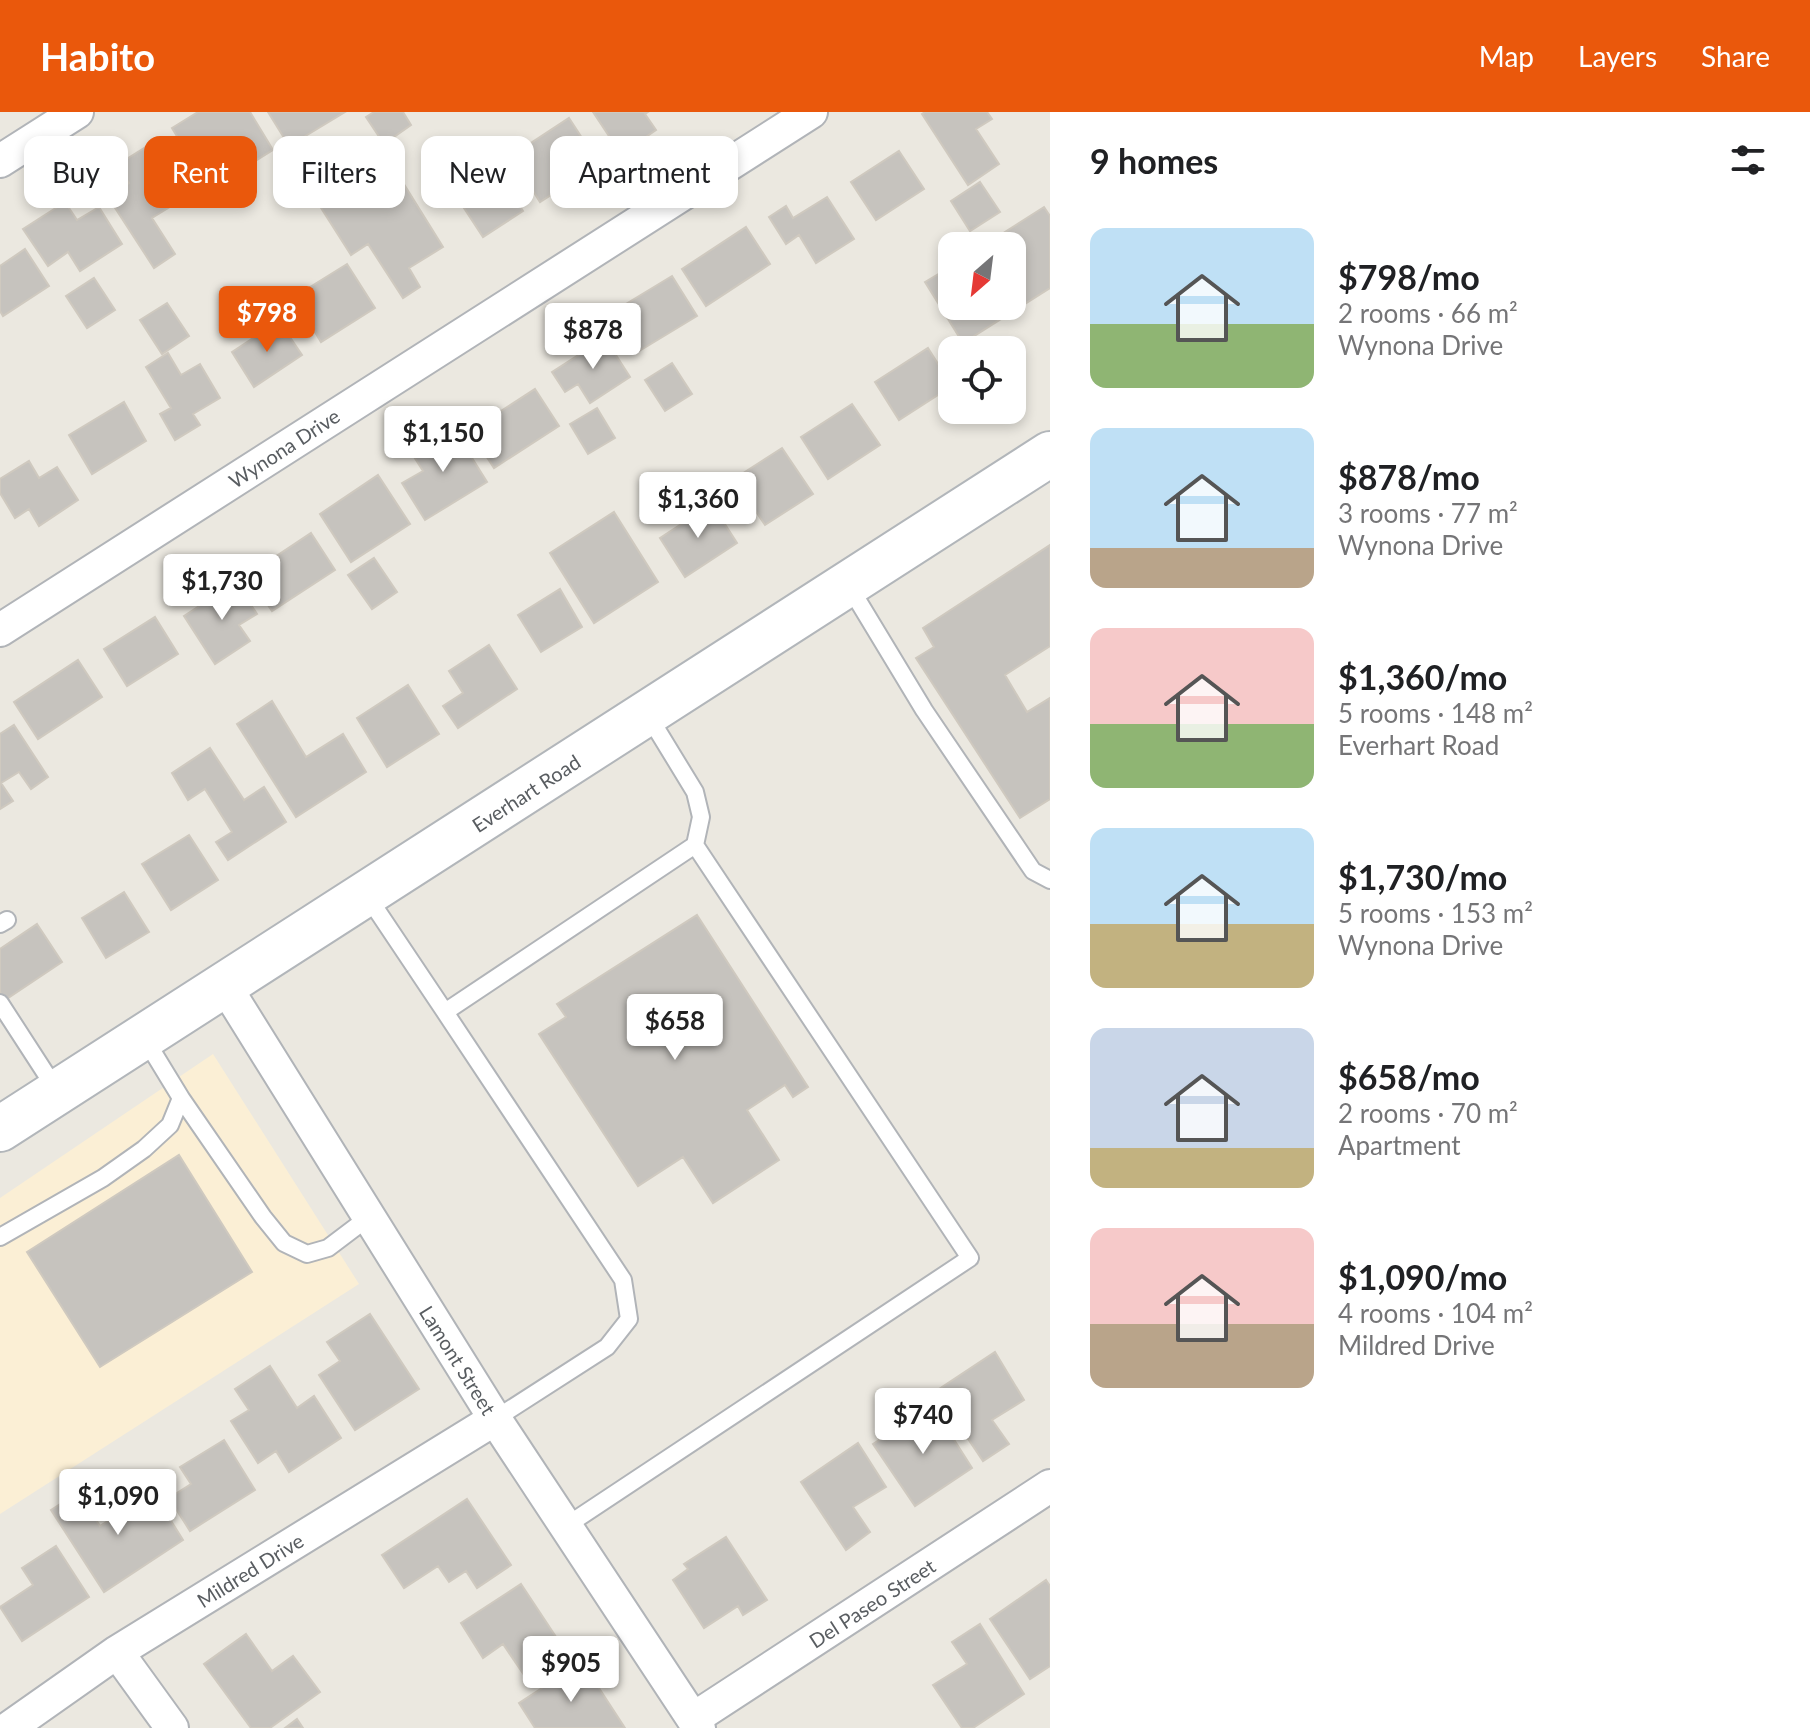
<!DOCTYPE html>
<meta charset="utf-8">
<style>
:root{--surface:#fff;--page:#f6f6f6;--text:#202124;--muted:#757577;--accent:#ea580c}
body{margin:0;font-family:Lato,sans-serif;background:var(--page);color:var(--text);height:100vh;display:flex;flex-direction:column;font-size:30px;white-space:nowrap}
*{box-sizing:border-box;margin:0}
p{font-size:26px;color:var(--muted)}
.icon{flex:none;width:44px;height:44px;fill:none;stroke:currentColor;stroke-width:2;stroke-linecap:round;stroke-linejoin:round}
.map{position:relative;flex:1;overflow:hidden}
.details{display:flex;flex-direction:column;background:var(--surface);width:760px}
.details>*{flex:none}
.banner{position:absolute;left:24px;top:24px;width:760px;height:72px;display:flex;gap:16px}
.needle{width:52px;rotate:208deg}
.tools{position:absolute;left:938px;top:120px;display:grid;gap:16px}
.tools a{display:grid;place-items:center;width:88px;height:88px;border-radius:16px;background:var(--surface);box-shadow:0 4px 12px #0003;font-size:40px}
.price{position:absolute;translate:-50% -68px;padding:0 18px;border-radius:8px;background:#fff;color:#222;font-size:26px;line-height:52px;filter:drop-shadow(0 2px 4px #0008)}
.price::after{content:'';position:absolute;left:50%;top:48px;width:24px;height:18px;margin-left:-12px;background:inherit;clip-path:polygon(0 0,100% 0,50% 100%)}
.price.active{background:var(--accent);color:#fff}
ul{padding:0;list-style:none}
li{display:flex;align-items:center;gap:24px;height:200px;padding:0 40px}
li span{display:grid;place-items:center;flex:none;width:224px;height:160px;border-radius:16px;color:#555}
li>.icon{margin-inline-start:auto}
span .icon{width:96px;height:96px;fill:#fffc;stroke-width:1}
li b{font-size:34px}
h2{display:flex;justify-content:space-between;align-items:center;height:96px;padding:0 40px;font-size:34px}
.pill{padding:0 28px;border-radius:16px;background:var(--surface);box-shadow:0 4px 12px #0003;font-size:28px;line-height:72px}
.pill.active{background:var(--accent);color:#fff}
header{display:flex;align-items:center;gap:48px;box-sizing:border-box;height:112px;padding:0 40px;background:var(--accent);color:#fff}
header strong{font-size:38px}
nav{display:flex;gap:44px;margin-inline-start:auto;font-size:28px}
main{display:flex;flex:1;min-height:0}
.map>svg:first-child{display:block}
.commercial{fill:#fbefd5}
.building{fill:#c6c3be;stroke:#cfc9bf;stroke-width:2}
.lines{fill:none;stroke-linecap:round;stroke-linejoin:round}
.lane-casing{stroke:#b1b4b8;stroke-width:20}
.street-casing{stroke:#b1b4b8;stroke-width:36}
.secondary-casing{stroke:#b2b6ba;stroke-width:48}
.lane{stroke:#fff;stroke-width:16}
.street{stroke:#fff;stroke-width:32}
.secondary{stroke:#fff;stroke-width:44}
.labels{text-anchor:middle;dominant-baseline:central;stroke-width:6;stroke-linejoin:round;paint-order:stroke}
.street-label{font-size:20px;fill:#595d61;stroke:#fff}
</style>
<header>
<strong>Habito</strong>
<nav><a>Map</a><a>Layers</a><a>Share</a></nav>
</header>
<main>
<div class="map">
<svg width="1050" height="1616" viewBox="0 0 1050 1616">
<rect width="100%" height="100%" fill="#ebe8e0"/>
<path class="commercial" d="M213,942l146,230 -359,230v-316z"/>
<path class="building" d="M198,0h52l23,38 -42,26 -13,-20 -21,13 -25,-41z
M268,0h77l-56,34z
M374,0h29l8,13 -27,19 -18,-27z
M593,0h55l-3,2 11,16 -35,24z
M925,0h62l5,7 -16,10 23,35 -31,21 -46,-71z
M569,6l30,46 -59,38 -29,-46z
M160,26l23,35 -21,14 11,18 -21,13 23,36 -21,14 -46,-71 21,-14 -12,-18z
M899,39l25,38 -48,31 -25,-38z
M486,40l37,59 -40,26 -38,-58z
M397,61l46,74 -34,21 11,19 -17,11 -35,-54 -17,11 -35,-55 35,-22 11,18z
M980,70l20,30 -30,19 -19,-30z
M827,85l27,42 -38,24 -17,-28 -13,9 -17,-27 17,-11 7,12z
M65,90l12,18 22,-13 23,37 -42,27 -12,-19 -20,14 -25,-37z
M1044,95l6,9v72l-87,55 -38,-61 27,-16v40h60v-60h-29z
M746,115l24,37 -64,42 -24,-37z
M25,137l24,37 -46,30 -3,-5v-45z
M347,152l28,44 -54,34 -27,-45z
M672,164l25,40 -61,37 -25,-40z
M94,166l21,32 -28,18 -21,-32z
M167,191l22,33 -27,18 -22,-34z
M279,209l23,34 -48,32 -22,-35z
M605,226l25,39 -40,26 -12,-19 -13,8 -13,-20z
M928,236l24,38 -53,34 -24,-38z
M168,241l13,22 19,-11 20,34 -27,16 7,11 -25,15 -15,-26 11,-6 -25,-41z
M672,251l20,31 -27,17 -20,-31z
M535,277l24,37 -65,42 -24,-37z
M124,290l22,39 -54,33 -23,-39z
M852,292l28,41 -52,34 -27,-42z
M597,296l18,30 -27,16 -18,-30z
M452,314l35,56 -62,38 -23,-37 21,-12 -12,-19z
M782,336l31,46 -48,31 -31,-46z
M29,349l10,17 18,-11 21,33 -39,26 -10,-17 -14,9 -15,-25v-14z
M378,363l32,49 -59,38 -31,-48z
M712,392l25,39 -52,34 -25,-39z
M614,400l44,70 -64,41 -44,-70z
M311,421l24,37 -63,41 -24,-36z
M1050,433v101l-45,29 22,37 23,-14v101l-30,19 -104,-160 18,-11 -11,-19z
M374,446l23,34 -25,17 -24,-34z
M236,470l21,32 -18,11 11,16 -35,23 -31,-48z
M560,477l22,38 -41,25 -23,-37z
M155,505l23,37 -51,32 -23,-37z
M489,533l28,44 -59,39 -15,-22 20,-13 -14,-22z
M78,548l24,37 -64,42 -24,-37z
M408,573l31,49 -52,33 -30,-49z
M272,589l34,56 37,-23 23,38 -70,45 -59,-93z
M14,613l34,52 -17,12 -12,-17 -18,11 12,18 -13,8v-75z
M210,636l34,52 20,-13 22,35 -58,38 -12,-18 16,-10 -27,-43 -17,11 -16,-27z
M189,723l29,45 -47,30 -29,-46z
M124,780l25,40 -43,26 -24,-40z
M697,803l111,172 -15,10 -8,-12 -38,25 32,50 -66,43 -30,-46 -45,29 -99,-152 27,-17 -9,-13z
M37,812l25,38 -57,38 -5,-8v-43z
M179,1043l73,117 -152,95 -73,-115z
M370,1202l49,75 -64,41 -36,-55 21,-14 -13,-19z
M995,1240l29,48 -32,20 17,24 -26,17 -47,-70z
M270,1254l27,42 17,-12 27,42 -52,34 -13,-21 -18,12 -27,-42 18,-11 -14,-21z
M932,1293l40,63 -57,38 -42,-62z
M224,1328l31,50 -65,41 -21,-33 22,-14 -11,-17z
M858,1331l28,44 -33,20 17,25 -24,18 -45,-68z
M79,1380l21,34 53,-34 30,48 -79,52 -53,-82z
M467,1387l44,66 -34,23 -11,-17 -17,11 -11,-16 -34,22 -22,-33z
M726,1425l41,63 -24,15 -5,-9 -34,22 -31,-48 15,-11 -4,-5z
M56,1434l33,51 -67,44 -22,-34 33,-22 -11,-17z
M1046,1468l4,6v80l-20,13 -40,-60z
M521,1472l45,68 -40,26 -23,-34 -20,14 -22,-35z
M980,1512l44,70 -51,34h-11l-29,-43 34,-21 -15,-22z
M246,1522l26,37 21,-15 27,36 -50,36h-19l-47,-64z
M582,1550l43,66h-90l-16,-25z
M297,1607l6,9h-18z"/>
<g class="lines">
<defs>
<path id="lane" d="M849,474l75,124 109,161 17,9
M368,785l77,115 250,-167 6,-28 -6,-25 -47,-77
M0,812l7,-4
M0,891l57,88
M445,900l178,268 6,39 -22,28 -112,72
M181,986l82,119 21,26 23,11 21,-6 41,-31
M0,1125l103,-59 41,-29 26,-24 11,-27 -36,-59
M566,1414l404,-268 -275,-413"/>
<path id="street" d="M0,49l77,-49
M0,518l811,-518
M225,874l270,433 204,309
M117,1540l55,76
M693,1607l357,-233
M9,1616l108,-76 378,-233"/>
<path id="secondary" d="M0,1017l1050,-675"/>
</defs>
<use href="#lane" class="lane-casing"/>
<use href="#street" class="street-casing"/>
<use href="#secondary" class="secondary-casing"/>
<use href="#lane" class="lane"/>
<use href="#street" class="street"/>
<use href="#secondary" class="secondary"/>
</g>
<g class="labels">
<g class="street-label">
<text transform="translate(284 336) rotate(-33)">Wynona Drive</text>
<text transform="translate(526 681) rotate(-33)">Everhart Road</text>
<text transform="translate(458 1248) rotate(58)">Lamont Street</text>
<text transform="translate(250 1458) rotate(-32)">Mildred Drive</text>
<text transform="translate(872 1491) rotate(-33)">Del Paseo Street</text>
</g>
</g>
</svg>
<div class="tools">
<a><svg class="needle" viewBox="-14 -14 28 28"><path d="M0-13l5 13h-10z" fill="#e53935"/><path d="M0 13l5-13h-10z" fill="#757577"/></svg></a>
<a><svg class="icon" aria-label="locate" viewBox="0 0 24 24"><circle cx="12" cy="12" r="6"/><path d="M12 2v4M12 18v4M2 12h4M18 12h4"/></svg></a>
</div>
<b class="price active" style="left:267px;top:242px">$798</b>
<b class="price" style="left:593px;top:259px">$878</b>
<b class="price" style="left:443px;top:362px">$1,150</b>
<b class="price" style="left:698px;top:428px">$1,360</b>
<b class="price" style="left:222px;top:510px">$1,730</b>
<b class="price" style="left:675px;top:950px">$658</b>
<b class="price" style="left:923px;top:1344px">$740</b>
<b class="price" style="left:118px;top:1425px">$1,090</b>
<b class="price" style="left:571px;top:1592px">$905</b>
<div class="banner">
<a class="pill">Buy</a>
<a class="pill active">Rent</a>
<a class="pill">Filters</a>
<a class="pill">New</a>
<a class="pill">Apartment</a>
</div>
</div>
<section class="details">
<h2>9 homes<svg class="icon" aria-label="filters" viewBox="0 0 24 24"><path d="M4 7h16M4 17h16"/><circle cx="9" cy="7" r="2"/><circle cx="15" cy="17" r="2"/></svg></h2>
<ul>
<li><span style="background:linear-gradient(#bfe0f5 60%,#8fb573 0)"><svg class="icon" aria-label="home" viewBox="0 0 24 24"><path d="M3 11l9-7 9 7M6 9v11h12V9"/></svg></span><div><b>$798/mo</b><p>2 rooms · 66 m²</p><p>Wynona Drive</p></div></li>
<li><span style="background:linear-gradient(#bfe0f5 75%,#b9a48a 0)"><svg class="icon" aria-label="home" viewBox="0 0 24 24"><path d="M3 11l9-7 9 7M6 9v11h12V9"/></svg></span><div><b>$878/mo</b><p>3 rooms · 77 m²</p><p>Wynona Drive</p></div></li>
<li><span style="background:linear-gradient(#f6c9c9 60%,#8fb573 0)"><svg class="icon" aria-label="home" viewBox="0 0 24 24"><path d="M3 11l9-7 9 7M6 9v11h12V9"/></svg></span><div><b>$1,360/mo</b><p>5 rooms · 148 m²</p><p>Everhart Road</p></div></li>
<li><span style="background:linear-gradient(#bfe0f5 60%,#c2b280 0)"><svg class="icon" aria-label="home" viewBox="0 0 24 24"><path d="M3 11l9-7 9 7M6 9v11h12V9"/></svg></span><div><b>$1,730/mo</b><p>5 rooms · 153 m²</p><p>Wynona Drive</p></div></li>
<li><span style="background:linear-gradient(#c9d6e8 75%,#c2b280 0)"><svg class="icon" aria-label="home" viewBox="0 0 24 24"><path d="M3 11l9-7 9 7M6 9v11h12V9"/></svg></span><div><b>$658/mo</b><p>2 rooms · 70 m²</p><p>Apartment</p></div></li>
<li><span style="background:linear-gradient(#f6c9c9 60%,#b9a48a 0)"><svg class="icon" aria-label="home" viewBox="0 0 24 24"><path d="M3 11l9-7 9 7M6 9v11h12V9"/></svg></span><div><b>$1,090/mo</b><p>4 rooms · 104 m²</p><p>Mildred Drive</p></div></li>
</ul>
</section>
</main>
